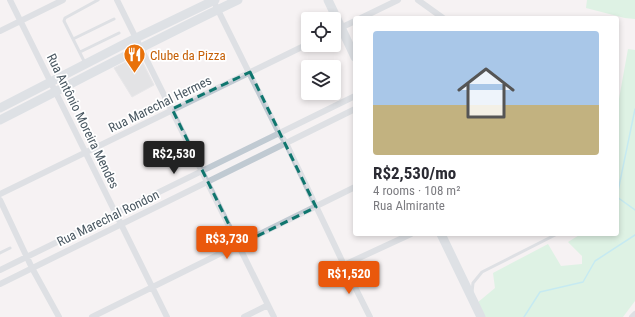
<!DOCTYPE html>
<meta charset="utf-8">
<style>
:root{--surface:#fff;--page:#f2f2f3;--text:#2b2b33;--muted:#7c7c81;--line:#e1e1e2;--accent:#ea580c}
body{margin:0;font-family:"Roboto Condensed",sans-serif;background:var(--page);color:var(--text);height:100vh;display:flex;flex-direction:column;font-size:15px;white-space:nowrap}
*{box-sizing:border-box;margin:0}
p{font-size:13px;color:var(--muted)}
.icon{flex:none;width:22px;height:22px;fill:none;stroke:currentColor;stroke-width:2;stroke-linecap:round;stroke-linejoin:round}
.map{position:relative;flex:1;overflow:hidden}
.panel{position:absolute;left:353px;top:16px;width:266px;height:220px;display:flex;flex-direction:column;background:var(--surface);border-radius:4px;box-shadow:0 2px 6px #0003}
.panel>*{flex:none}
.fabs{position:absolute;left:301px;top:12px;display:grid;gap:8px}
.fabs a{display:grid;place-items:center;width:40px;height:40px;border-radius:4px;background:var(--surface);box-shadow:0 2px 6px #0003;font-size:20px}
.price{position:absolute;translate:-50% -34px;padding:0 9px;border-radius:4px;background:var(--accent);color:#fff;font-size:13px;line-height:26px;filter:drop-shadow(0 1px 2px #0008)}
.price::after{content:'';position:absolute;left:50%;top:24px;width:12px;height:9px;margin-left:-6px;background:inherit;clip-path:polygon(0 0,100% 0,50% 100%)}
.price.selected{background:#222;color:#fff}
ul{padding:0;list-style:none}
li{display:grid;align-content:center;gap:8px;height:212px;padding:0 20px}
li+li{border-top:1px solid var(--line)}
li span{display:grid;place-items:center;height:124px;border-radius:4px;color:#555}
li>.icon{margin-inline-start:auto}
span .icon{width:72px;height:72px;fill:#fffc;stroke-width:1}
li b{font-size:17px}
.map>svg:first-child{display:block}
.green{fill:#c1f2d2}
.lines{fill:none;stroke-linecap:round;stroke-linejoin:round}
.stream{stroke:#8de0f0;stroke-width:1.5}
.building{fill:#ccd0d5;stroke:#d6d9de}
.lane{stroke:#c0cad2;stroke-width:3}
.street{stroke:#c0cad2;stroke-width:6}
.secondary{stroke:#c0ccd6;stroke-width:9}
.marked{fill:none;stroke:#0f766e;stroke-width:3;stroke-dasharray:8 5;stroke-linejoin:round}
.labels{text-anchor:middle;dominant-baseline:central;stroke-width:3.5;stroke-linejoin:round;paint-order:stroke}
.food-label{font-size:13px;fill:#c56008;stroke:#fff;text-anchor:start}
.street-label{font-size:13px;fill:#495761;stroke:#fff}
</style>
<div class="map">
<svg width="635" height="317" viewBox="0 0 635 317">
<rect width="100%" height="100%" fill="#f5f2f3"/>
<path class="green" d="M587,0h48v19l-10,-1 -39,-10z
M628,49l7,1v251l-12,16h-139l-7,-14 18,-15 -2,-15 55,-29 13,22 21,-2v-8l-14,-14 13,-8h36v-124z"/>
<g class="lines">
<path class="stream" d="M617,196l18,-87
M617,197l18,13
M524,317l16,-25 43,-10 12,-21 40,-26"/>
</g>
<path class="building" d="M139,55l15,30 -22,12 -18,-29z"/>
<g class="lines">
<path class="lane" d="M73,39l41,-20
M80,52l39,-19
M85,63l-21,-42 1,-3 33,-18
M0,253l10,-5
M472,292l1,-9 9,-11 75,-38"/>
<path class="street" d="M10,0l157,317
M117,0l157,317
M213,0l66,133 7,10 58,122 26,52
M418,0l25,18
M361,18l37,-18
M0,31l63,-31
M334,31l21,-10
M0,194l308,-150
M0,200l32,68 27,49
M344,265l67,-31
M0,270l355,-174
M0,284l355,-175
M92,317l263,-130
M244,317l24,-12
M632,317l3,-3"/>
<path class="secondary" d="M328,0l27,57
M0,108l136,-70 79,-38
M0,120c79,-40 158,-82 238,-120
M441,234l40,83"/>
</g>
<path d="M0 0H635V317H0ZM250,72l66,135 -77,38 -67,-136z" fill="#f5f2f3" fill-opacity=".55" fill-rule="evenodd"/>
<path class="marked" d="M250,72l66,135 -77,38 -67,-136z"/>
<defs>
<symbol id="restaurant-pin" viewBox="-11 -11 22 30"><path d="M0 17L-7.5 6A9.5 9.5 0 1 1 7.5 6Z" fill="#e8710a" stroke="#fff"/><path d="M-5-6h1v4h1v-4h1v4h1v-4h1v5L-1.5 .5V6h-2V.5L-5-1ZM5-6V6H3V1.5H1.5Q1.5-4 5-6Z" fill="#fff"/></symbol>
</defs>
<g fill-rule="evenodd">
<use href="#restaurant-pin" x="122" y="42" width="25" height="34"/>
</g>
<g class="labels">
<g class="food-label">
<text x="150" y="55">Clube da Pizza</text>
</g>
<g class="street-label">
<text transform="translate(160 104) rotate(-26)">Rua Marechal Hermes</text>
<text transform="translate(83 121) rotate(64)">Rua Antônio Moreira Mendes</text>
<text transform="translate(108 218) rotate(-26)">Rua Marechal Rondon</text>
</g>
</g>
</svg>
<div class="fabs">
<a><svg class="icon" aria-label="locate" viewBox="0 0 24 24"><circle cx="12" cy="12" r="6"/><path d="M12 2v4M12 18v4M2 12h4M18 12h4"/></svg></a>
<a><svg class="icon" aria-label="layers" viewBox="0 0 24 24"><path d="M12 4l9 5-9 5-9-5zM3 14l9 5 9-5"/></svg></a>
</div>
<b class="price selected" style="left:174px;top:175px">R$2,530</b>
<b class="price" style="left:227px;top:260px">R$3,730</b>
<b class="price" style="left:349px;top:295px">R$1,520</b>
<section class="panel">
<ul>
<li><span style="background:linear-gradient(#a9c7e8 60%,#c2b280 0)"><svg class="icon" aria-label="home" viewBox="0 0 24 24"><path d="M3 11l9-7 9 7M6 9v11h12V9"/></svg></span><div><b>R$2,530/mo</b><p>4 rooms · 108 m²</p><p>Rua Almirante</p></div></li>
</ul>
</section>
</div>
